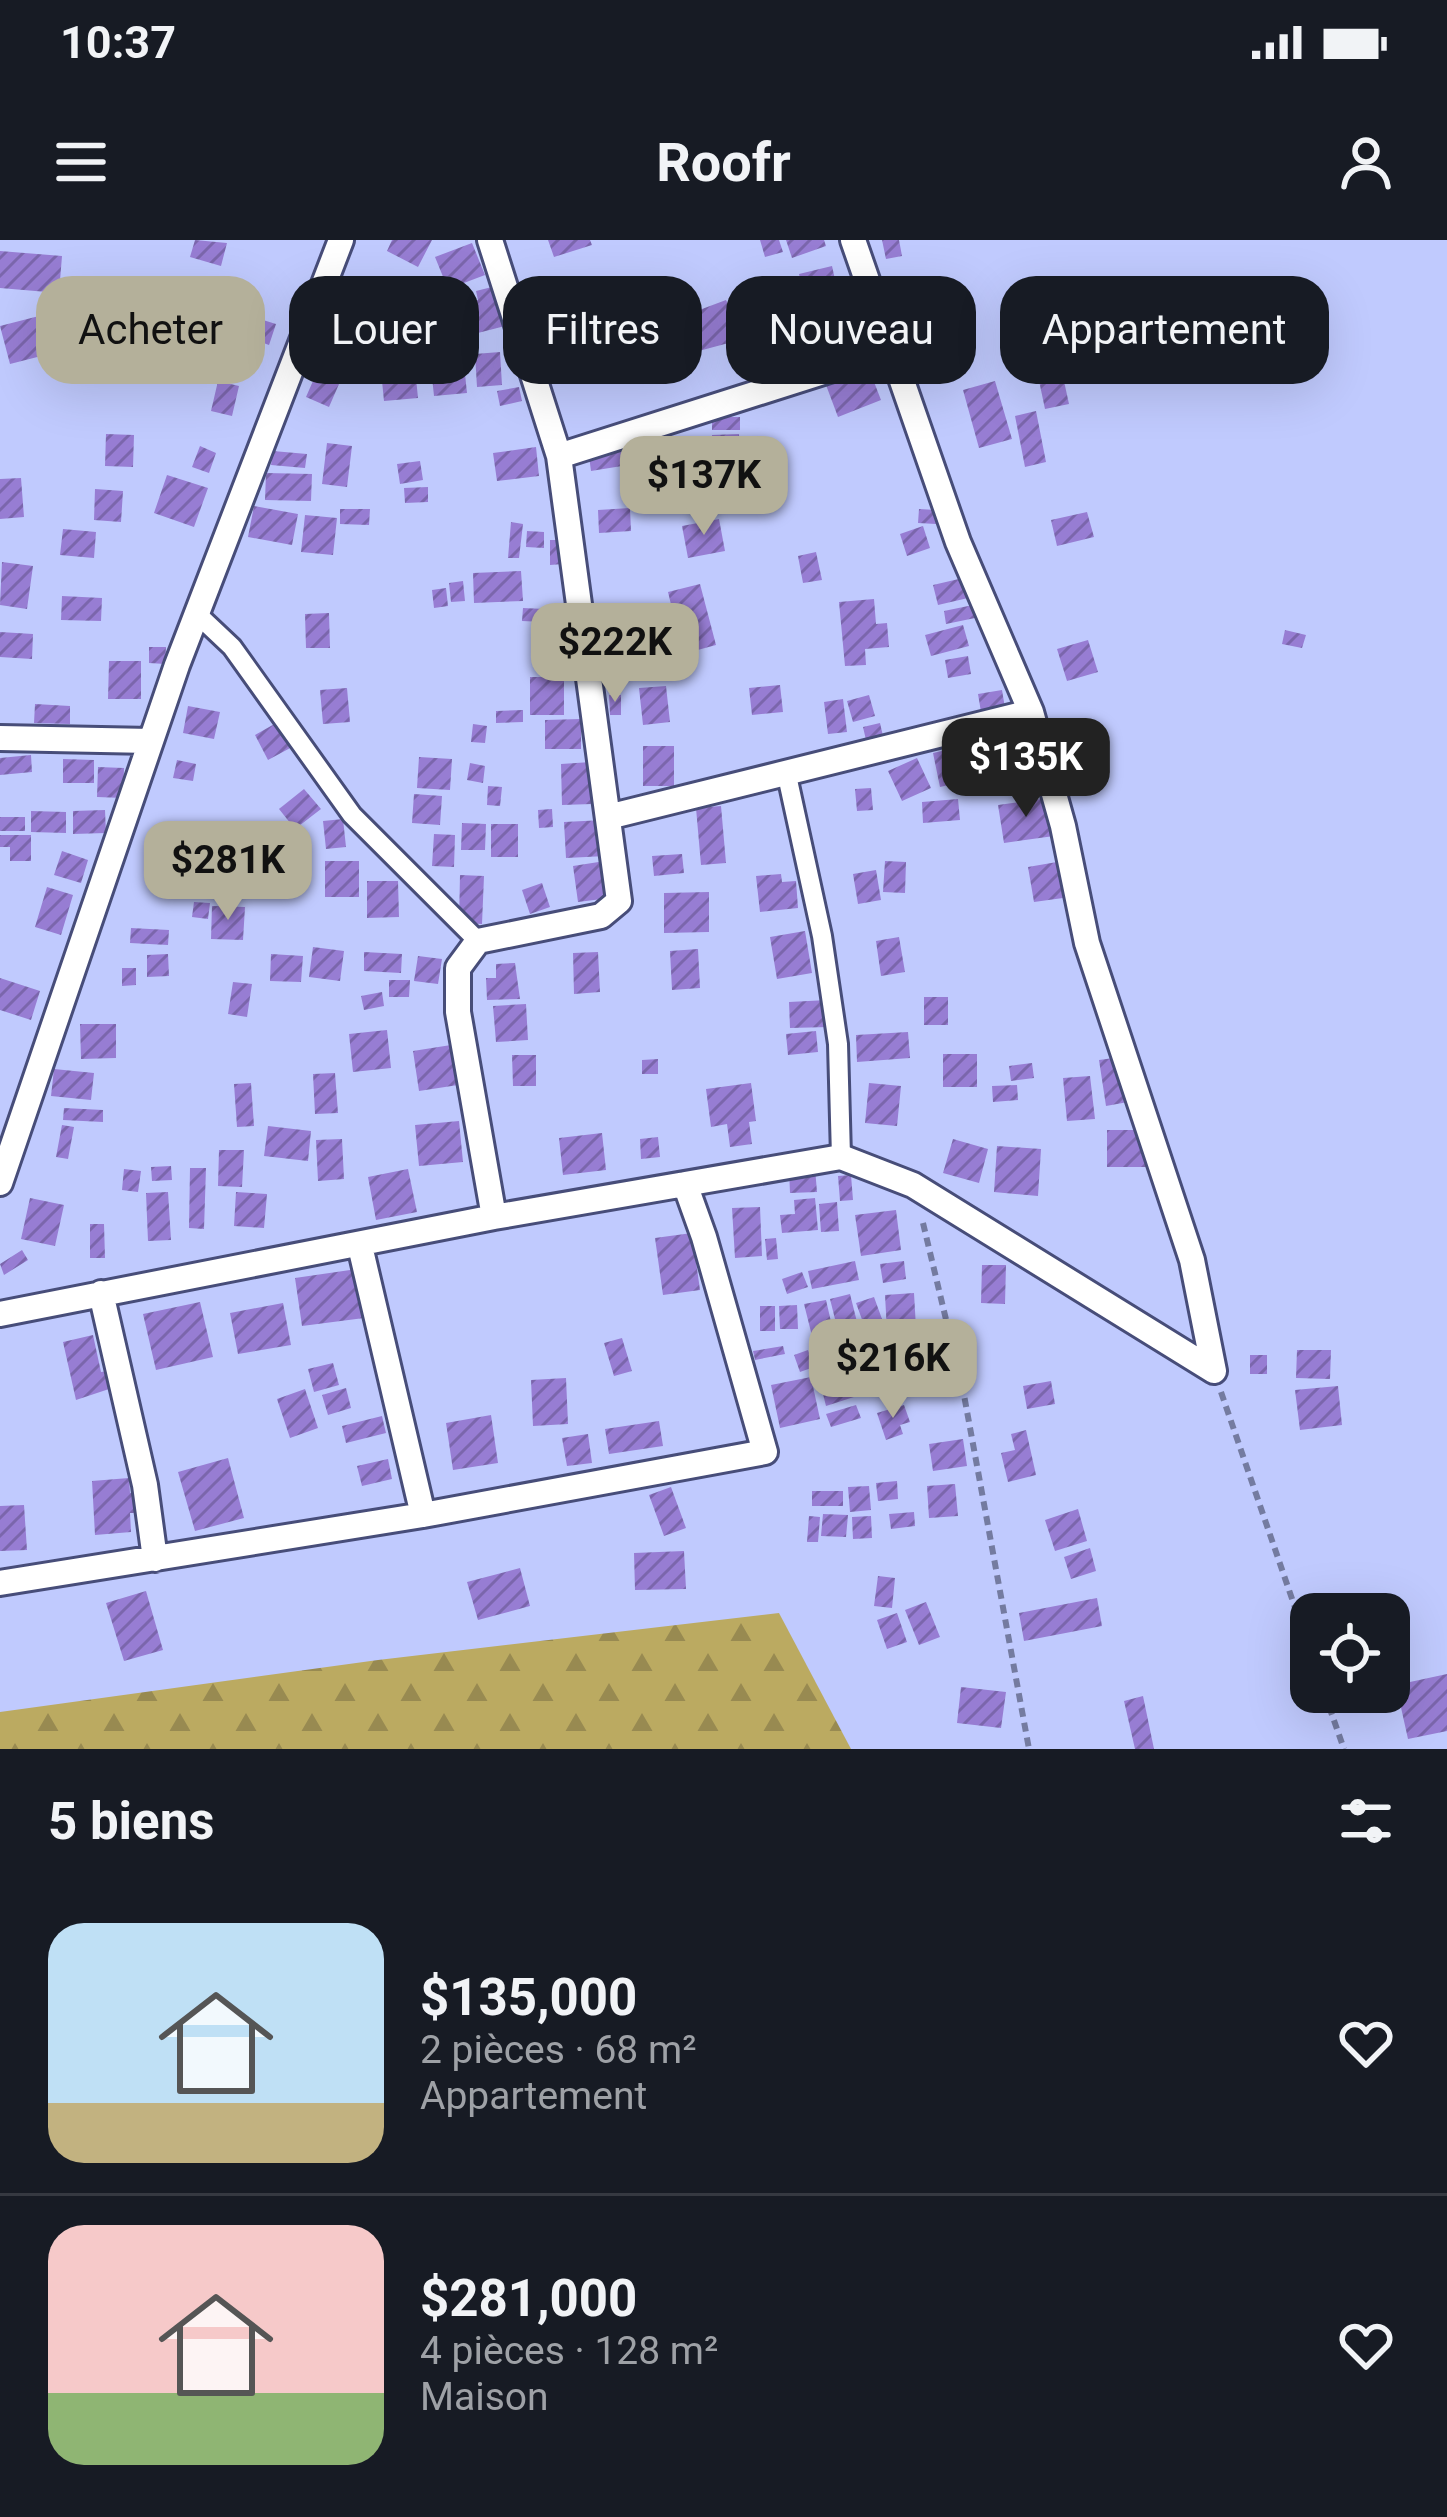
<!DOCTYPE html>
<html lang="fr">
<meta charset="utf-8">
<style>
:root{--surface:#171b24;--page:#242831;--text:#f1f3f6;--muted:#9ea1a6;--line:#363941;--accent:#b4b09a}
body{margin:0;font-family:Roboto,sans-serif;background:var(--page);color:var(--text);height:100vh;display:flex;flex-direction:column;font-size:45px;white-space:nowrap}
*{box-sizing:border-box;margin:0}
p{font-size:39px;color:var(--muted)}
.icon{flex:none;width:66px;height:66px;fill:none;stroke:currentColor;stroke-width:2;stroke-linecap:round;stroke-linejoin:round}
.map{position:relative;height:1509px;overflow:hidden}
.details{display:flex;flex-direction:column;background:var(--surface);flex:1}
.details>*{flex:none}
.banner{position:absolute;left:36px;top:36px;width:1377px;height:108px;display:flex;gap:24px}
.fabs{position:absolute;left:1290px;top:1353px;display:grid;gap:24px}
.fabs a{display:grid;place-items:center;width:120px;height:120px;border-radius:24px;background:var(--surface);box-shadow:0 12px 48px #0002;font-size:60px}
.price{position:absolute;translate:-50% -102px;padding:0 27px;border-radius:24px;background:var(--accent);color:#111;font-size:39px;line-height:78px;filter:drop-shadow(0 3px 6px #0008)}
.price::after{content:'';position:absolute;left:50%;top:72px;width:36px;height:27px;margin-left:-18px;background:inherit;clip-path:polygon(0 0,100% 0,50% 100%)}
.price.selected{background:#222;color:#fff}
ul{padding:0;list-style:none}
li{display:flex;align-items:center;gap:36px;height:300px;padding:0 48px}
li+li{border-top:3px solid var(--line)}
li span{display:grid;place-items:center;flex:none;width:336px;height:240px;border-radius:36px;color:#555}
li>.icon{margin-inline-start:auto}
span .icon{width:144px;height:144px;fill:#fffc;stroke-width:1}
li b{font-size:51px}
h2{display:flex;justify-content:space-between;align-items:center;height:144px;padding:0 48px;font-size:51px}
.pill{padding:0 42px;border-radius:36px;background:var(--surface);box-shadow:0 12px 48px #0002;font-size:42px;line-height:108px}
.pill.selected{background:var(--accent);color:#111}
.status{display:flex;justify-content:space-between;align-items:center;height:84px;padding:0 60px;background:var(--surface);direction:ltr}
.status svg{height:33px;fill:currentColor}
header{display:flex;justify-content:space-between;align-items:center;height:156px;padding:0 48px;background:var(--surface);font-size:54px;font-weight:700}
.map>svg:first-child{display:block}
.forest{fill:url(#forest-firs)}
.building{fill:url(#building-hatch)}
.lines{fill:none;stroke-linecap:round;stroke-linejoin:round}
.pedestrian-casing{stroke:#474d79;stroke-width:24}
.minor-casing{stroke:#474d79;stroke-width:30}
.path{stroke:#747ba0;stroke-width:6;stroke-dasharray:9 6;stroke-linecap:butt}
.pedestrian{stroke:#fff;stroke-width:18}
.minor{stroke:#fff;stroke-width:24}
</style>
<div class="status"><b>10:37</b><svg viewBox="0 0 49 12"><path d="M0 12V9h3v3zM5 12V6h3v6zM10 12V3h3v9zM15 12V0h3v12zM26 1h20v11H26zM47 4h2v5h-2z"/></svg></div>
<header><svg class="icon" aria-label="menu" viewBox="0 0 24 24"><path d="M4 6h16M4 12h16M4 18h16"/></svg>Roofr<svg class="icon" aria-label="person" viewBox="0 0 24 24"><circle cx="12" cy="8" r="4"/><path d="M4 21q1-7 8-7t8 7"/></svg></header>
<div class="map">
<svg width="1447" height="1509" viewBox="0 0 1447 1509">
<defs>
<pattern id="forest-firs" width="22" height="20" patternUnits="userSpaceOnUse" patternTransform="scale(3)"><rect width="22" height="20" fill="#bbaa61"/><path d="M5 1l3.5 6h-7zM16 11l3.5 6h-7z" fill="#988a51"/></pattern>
<pattern id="building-hatch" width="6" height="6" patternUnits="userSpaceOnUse" patternTransform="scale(3)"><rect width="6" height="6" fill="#977dd3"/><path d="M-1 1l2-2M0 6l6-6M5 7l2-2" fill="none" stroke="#7b66ac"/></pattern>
</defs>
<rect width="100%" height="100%" fill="#c0cafe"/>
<path class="forest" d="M779,1373l72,136h-851v-37l378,-52z"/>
<path class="building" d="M195,0l32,3 -6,23 -31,-9z
M392,0h40l-14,27 -31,-16z
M548,0h42l2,5 -38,12z
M760,0h19l4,12 -18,5z
M786,0h38l2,6 -34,12z
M882,0h17l3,16 -16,3z
M472,3l13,32 -37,14 -13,-32z
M0,11l62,5 -3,37 -59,-5z
M832,26l8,36 -32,8 -9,-36z
M223,39l30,11 -13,36 -30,-10z
M496,46l9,40 -35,9 -8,-31 16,-4 -2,-9z
M392,56l14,22 -26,15 -13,-21z
M726,60l2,4 13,-4 10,37 -56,15 -9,-37z
M39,76l10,38 -39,10 -10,-38z
M250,76l26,8 -7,21 -25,-9z
M677,86l13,38 -15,5 -14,-38z
M574,90l4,11 12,-4 6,20 -27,9 -10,-31z
M96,96l38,4 -3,31 -38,-4z
M1056,103l4,18 -15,3 -4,-17z
M217,108l16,6 -9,24 -16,-6z
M500,112l2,33 -25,2 -2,-33z
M323,118l23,10 -17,39 -23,-10z
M869,129l12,31 -43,17 -12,-32z
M1062,132l7,32 -24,5 -7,-33z
M465,134l2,19 -33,3 -2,-19z
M416,138l2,20 -34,3 -2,-20z
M218,141l21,5 -7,30 -21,-5z
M995,141l17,58 -33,9 -16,-58z
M519,147l3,14 -22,5 -3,-15z
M1036,171l10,51 -21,5 -10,-51z
M712,177h28v13h-28z
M106,194l28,1 -1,32 -28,-1z
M739,194l1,35 -28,1v-35z
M327,203l25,3 -5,41 -25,-3z
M625,204l3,21 -37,6 -3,-22z
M200,206l16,7 -7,20 -17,-6z
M536,207l3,29 -42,5 -4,-28z
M273,211l34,3 -2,14 -34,-3z
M420,221l3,19 -23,4 -3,-20z
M266,233l46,1 -1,27 -46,-1z
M167,235l41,13 -14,39 -40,-14z
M21,238l3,39 -24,2v-40z
M428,247v15l-23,1 -1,-15z
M95,249l28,2 -2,31 -27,-2z
M254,266l44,8 -6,31 -44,-8z
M630,268l1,23 -32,2 -1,-23z
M340,269h30l-1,16 -29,-1z
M919,269l17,1v14l-18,-1z
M1087,272l7,25 -37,9 -6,-26z
M305,275l32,3 -4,37 -32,-3z
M719,279l6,32 -37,7 -6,-32z
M511,282l12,2 -4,34h-11z
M923,286l7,22 -23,8 -7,-22z
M63,289l33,3 -2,26 -34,-3z
M527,291l17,1v16l-18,-1z
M550,300h13v24l-13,1z
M816,312l6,28 -19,3 -5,-27z
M2,322l31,4 -6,43 -27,-4z
M521,331l2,30 -49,2 -1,-30z
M963,338l5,20 -30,7 -5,-20z
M463,341l2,20 -14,1 -2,-19z
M700,344l16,61 -33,9 -15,-62z
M446,348l2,18 -14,2 -2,-18z
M62,356l40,2 -1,23 -40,-1z
M874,359l2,25 11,-1 2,24 -24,2 1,16 -21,1 -6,-64z
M973,365l2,13 -29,6 -2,-13z
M523,368l43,2v13l-44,-2z
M329,373l1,35h-24l-1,-34z
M963,385l6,21 -38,10 -6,-21z
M535,389h35v30l-35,1z
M1285,390l21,5 -4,13 -20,-4z
M670,391l1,24 -20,1 -1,-24z
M0,392l33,2 -1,25 -32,-2z
M604,393l18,1v31l-18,-1z
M643,394l1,30h-18l-1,-29z
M1088,400l10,32 -31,9 -10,-32z
M149,407h17l-1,17 -16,-1z
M968,416l3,18 -23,4 -3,-18z
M109,421h32v38h-33z
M530,437h34v38h-34z
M780,445l3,27 -31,3 -3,-27z
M666,446l4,36 -27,3 -4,-37z
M347,448l3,34 -27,2 -3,-34z
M1002,450l3,18 -24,4 -3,-18z
M609,455h12v20h-11z
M869,455l6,21 -22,6 -6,-21z
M843,459l4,33 -19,2 -4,-32z
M35,464l35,2v18l-36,-1z
M188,466l32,6 -6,27 -31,-6z
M523,470v12l-27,1v-12z
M581,479v30h-36v-29z
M278,482l14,25 -24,13 -13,-25z
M880,483l3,13 -17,4 -3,-13z
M473,484l14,2 -2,17 -14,-1z
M643,506h31v40h-31z
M963,506l7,34 -30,7 -7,-34z
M31,515l1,17 -32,3v-17z
M419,517l33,2 -2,31 -33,-2z
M917,518l14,30 -29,13 -14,-30z
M63,519l31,1v23h-31z
M177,520l19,4 -3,17 -20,-3z
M591,522l1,42 -30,1 -1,-41z
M470,523l15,3 -2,17 -16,-3z
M98,527l26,1 -1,30 -26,-1z
M1016,527l1,13 -28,1 -1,-12z
M488,546l14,1 -2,19 -13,-1z
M871,548l2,22 -16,1 -2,-22z
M304,549l17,20 -26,20 -16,-20z
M414,554l28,2 -2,29 -28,-2z
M1048,558l6,38 -50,7 -6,-38z
M958,559l2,21 -37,3 -1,-21z
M721,566l5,57 -25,2 -5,-57z
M552,569l1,18 -14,1 -1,-18z
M105,570l1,23 -33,1v-23z
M31,571l35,1v21l-35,-1z
M0,577h25v14h-25z
M343,579l3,28 -20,2 -3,-28z
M604,580l2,36 -40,2 -2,-36z
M462,583l24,1 -1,26h-24z
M491,584h27v33h-27z
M434,594l21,1 -1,32 -22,-1z
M0,595h31v26h-21v-14h-10z
M62,611l26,9 -7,23 -27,-8z
M682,614l2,19 -30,3 -2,-20z
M325,621h34v36h-34z
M605,621l5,37 -32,4 -5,-36z
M885,621l21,1 -1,31 -22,-1z
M1057,622l6,36 -29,4 -6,-35z
M218,626h40v23h-40z
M876,630l5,30 -23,4 -5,-30z
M781,634l1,8 14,-1 2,27 -38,4 -4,-36z
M460,635l24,1 -2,48 -23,-1z
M367,641h31l1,36 -32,1z
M542,643l8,24 -20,7 -8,-24z
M47,647l26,8 -12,40 -26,-8z
M709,652v40l-45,1v-40z
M194,662l16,1 -2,16 -16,-2z
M212,666l33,1 -2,33 -32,-1z
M131,688l38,2 -1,15 -38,-2z
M805,691l7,42 -35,6 -7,-42z
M899,697l6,35 -24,4 -5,-35z
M313,707l31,4 -4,30 -31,-4z
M698,709l2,39 -28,2 -2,-39z
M364,712l38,2 -1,19 -37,-2z
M598,712l2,40 -26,2 -1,-41z
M168,714l1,22 -22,1v-22z
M271,714l32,2 -2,26 -31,-1z
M418,716l24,3 -4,25 -24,-3z
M515,723l5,36 -33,1 -1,-22h10v-14z
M122,728h14v17l-14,1z
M0,738l40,13 -9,29 -31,-10z
M389,740h21l-1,17h-20z
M233,742l19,2 -5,33 -19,-3z
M382,752l2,14 -20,4 -3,-14z
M924,757h24v28h-24z
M828,760l1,27 -39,1 -1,-26z
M526,764l2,36 -32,2 -3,-36z
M80,784h36v34l-35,1z
M387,790l4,38 -38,4 -4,-38z
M816,791l2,21 -30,3 -2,-21z
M908,792l2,26 -53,4 -1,-27z
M451,805l7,40 -39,6 -6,-40z
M943,814h34v33h-34z
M512,815h24v31h-23z
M1121,817l7,45 -22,4 -7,-46z
M658,819v15h-16v-14z
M1032,823l2,15 -23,3 -2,-15z
M54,829l40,4 -3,27 -40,-4z
M335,833l3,40 -23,1 -2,-40z
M1090,836l5,43 -28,2 -4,-43z
M251,843l3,43 -17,1 -3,-43z
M751,843l5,38 -7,1 3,22 -22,3 -3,-23 -16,3 -5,-38z
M869,843l32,3 -4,40 -32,-3z
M1017,845l1,15 -25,2 -1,-16z
M64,868l39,2v12l-40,-2z
M459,881l4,41 -44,4 -4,-41z
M62,885l12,2 -6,32 -12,-2z
M268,886l43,5 -3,30 -44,-5z
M1107,890h39v37h-39z
M602,893l4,37 -43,5 -4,-37z
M658,897l2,20 -19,2 -1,-20z
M342,899l2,40 -26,2 -2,-41z
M953,899l35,10 -9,34 -36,-10z
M997,906l44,3 -3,47 -44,-4z
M219,910h25l-2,37 -24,-1z
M171,926l1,14 -20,1 -1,-14z
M190,928h16l-2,61 -15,-1z
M815,928l2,24 -27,1 -1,-23z
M124,929l17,2 -3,21 -16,-2z
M408,929l9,43 -41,8 -8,-43z
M851,935l2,25 -13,1 -2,-25z
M168,952l3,48 -23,1 -2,-48z
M236,952l31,2 -3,34 -30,-2z
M30,958l34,7 -9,41 -34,-7z
M815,958l3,32 -36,3 -2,-18 15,-1 -1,-14z
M837,962l2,29 -18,1 -2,-28z
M760,967l2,49 -27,2 -3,-50z
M896,970l5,40 -40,6 -6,-41z
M90,984h14l1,34h-15z
M692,993l8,57 -37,5 -8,-57z
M776,998l2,21 -11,1 -2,-21z
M22,1010l6,10 -24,15 -4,-11z
M855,1021l4,19 -47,9 -4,-18z
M904,1021l2,18 -23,4 -3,-19z
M982,1025h24l-1,39 -24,-1z
M357,1029l7,49 -62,8 -7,-48z
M802,1032l6,15 -21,7 -5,-15z
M914,1053l2,35 -29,3 -2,-36z
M850,1054l10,40 -20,5 -10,-40z
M874,1057l8,22 -18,6 -8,-22z
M826,1060l9,39 -21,5 -10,-40z
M200,1062l13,55 -57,13 -13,-56z
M283,1063l8,42 -53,9 -8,-41z
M797,1065l1,24h-18l-1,-23z
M760,1066h15v25h-15z
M93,1095l8,37 7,-1 4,17 -36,12 -13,-58z
M622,1098l10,33 -18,5 -10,-33z
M783,1106l2,8 -30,6 -2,-9z
M808,1110l6,17 -14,5 -6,-17z
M1297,1110h34l-1,29 -34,-1z
M1250,1115h17v19h-17z
M843,1118l1,17 -27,1 -1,-17z
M903,1118l6,37 -27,4 -6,-36z
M946,1120l6,25 -33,7 -5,-25z
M333,1123l6,22 -25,7 -6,-23z
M811,1137l9,42 -40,9 -9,-43z
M566,1138l2,46 -35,2 -2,-46z
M1051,1141l4,23 -28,5 -4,-23z
M854,1144l3,12 -31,10 -3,-12z
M1338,1146l4,39 -42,5 -5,-40z
M346,1148l5,20 -23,7 -6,-20z
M305,1149l13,39 -28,10 -13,-39z
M856,1165l5,13 -30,9 -5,-13z
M904,1165l6,17 -10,3 3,9 -17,6 -9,-27z
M491,1175l7,48 -45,7 -7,-47z
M382,1176l4,17 -40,10 -4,-17z
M659,1181l4,25 -54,8 -4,-25z
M1026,1190l10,45 -28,7 -7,-29 14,-3 -4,-16z
M588,1194l4,29 -25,3 -5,-28z
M963,1199l4,27 -34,5 -4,-27z
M228,1218l16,60 -49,13 -17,-59z
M388,1219l4,20 -30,7 -5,-20z
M129,1238l1,15 8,-1 2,21h-10l1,19 -36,3 -3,-54z
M897,1241l1,18 -20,2 -2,-18z
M955,1244l3,32 -29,2 -2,-32z
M869,1246l2,24 -21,2 -2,-25z
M671,1247l15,41 -22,8 -15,-41z
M812,1251h31v15h-31z
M24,1265l3,45 -27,1v-45z
M1078,1269l9,32 -32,10 -10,-31z
M914,1272l1,14 -24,3 -2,-15z
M823,1274l25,1 -2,22 -25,-1z
M809,1276l11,1 -2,25h-11z
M871,1276l1,22 -19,1 -1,-22z
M1090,1308l6,23 -25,8 -7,-22z
M684,1311l2,38 -51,1 -1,-37z
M520,1328l10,38 -52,14 -11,-38z
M878,1336l17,2 -3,30 -18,-2z
M146,1351l17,59 -39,11 -18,-58z
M1097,1358l5,28 -78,15 -5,-28z
M926,1362l14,35 -21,8 -14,-35z
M1390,1363v11h-27l-1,-9z
M897,1373l10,29 -20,7 -10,-29z
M1447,1434v57l-39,8 -12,-54z
M961,1447l45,5 -5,36 -44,-5z
M1143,1456l11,53h-19l-11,-48z"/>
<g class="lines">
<defs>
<path id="pedestrian" d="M197,374l35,33 120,168 126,126
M786,531l36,165 16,108 3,113"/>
<path id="minor" d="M490,0l69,216 60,445 -18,15 -123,25 -20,27v44l36,205
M853,0l105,302 73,170 32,114 24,117 105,317 22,111
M559,216l330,-105
M0,498l151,3
M608,577l423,-105
M0,943l177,-518 164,-425
M360,1006l63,269
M101,1053l44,192 10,74
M0,1074l494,-97 347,-60 72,28 301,186
M0,1343l423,-68 342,-63 -61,-215 -19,-53"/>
</defs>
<use href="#pedestrian" class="pedestrian-casing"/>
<use href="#minor" class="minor-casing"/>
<path class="path" d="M923,983l41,172 65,354
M1221,1152l90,262
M1324,1452l20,57"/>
<use href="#pedestrian" class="pedestrian"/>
<use href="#minor" class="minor"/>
</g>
</svg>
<div class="fabs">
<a><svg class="icon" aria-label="locate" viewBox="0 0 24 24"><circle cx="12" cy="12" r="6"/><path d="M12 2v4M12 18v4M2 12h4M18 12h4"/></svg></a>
</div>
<b class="price" style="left:704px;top:298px">$137K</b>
<b class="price" style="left:615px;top:465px">$222K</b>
<b class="price selected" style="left:1026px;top:580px">$135K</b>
<b class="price" style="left:228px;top:683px">$281K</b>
<b class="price" style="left:893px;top:1181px">$216K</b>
<div class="banner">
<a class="pill selected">Acheter</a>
<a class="pill">Louer</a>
<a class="pill">Filtres</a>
<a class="pill">Nouveau</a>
<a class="pill">Appartement</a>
</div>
</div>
<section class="details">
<h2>5 biens<svg class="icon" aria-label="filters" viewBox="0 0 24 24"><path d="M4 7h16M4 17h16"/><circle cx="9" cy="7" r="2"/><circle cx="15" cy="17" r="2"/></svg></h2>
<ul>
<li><span style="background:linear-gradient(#bfe0f5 75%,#c2b280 0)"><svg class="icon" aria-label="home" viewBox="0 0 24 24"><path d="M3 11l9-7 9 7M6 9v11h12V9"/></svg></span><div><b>$135,000</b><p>2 pièces · 68 m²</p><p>Appartement</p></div><svg class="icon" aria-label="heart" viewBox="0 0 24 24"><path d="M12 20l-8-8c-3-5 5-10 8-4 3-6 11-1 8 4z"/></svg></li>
<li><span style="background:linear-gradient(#f6c9c9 70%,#8fb573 0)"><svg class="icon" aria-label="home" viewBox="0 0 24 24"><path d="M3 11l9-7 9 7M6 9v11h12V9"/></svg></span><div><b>$281,000</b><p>4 pièces · 128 m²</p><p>Maison</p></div><svg class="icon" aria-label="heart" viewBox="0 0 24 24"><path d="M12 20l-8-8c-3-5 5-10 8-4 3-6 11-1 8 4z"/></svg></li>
</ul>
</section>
